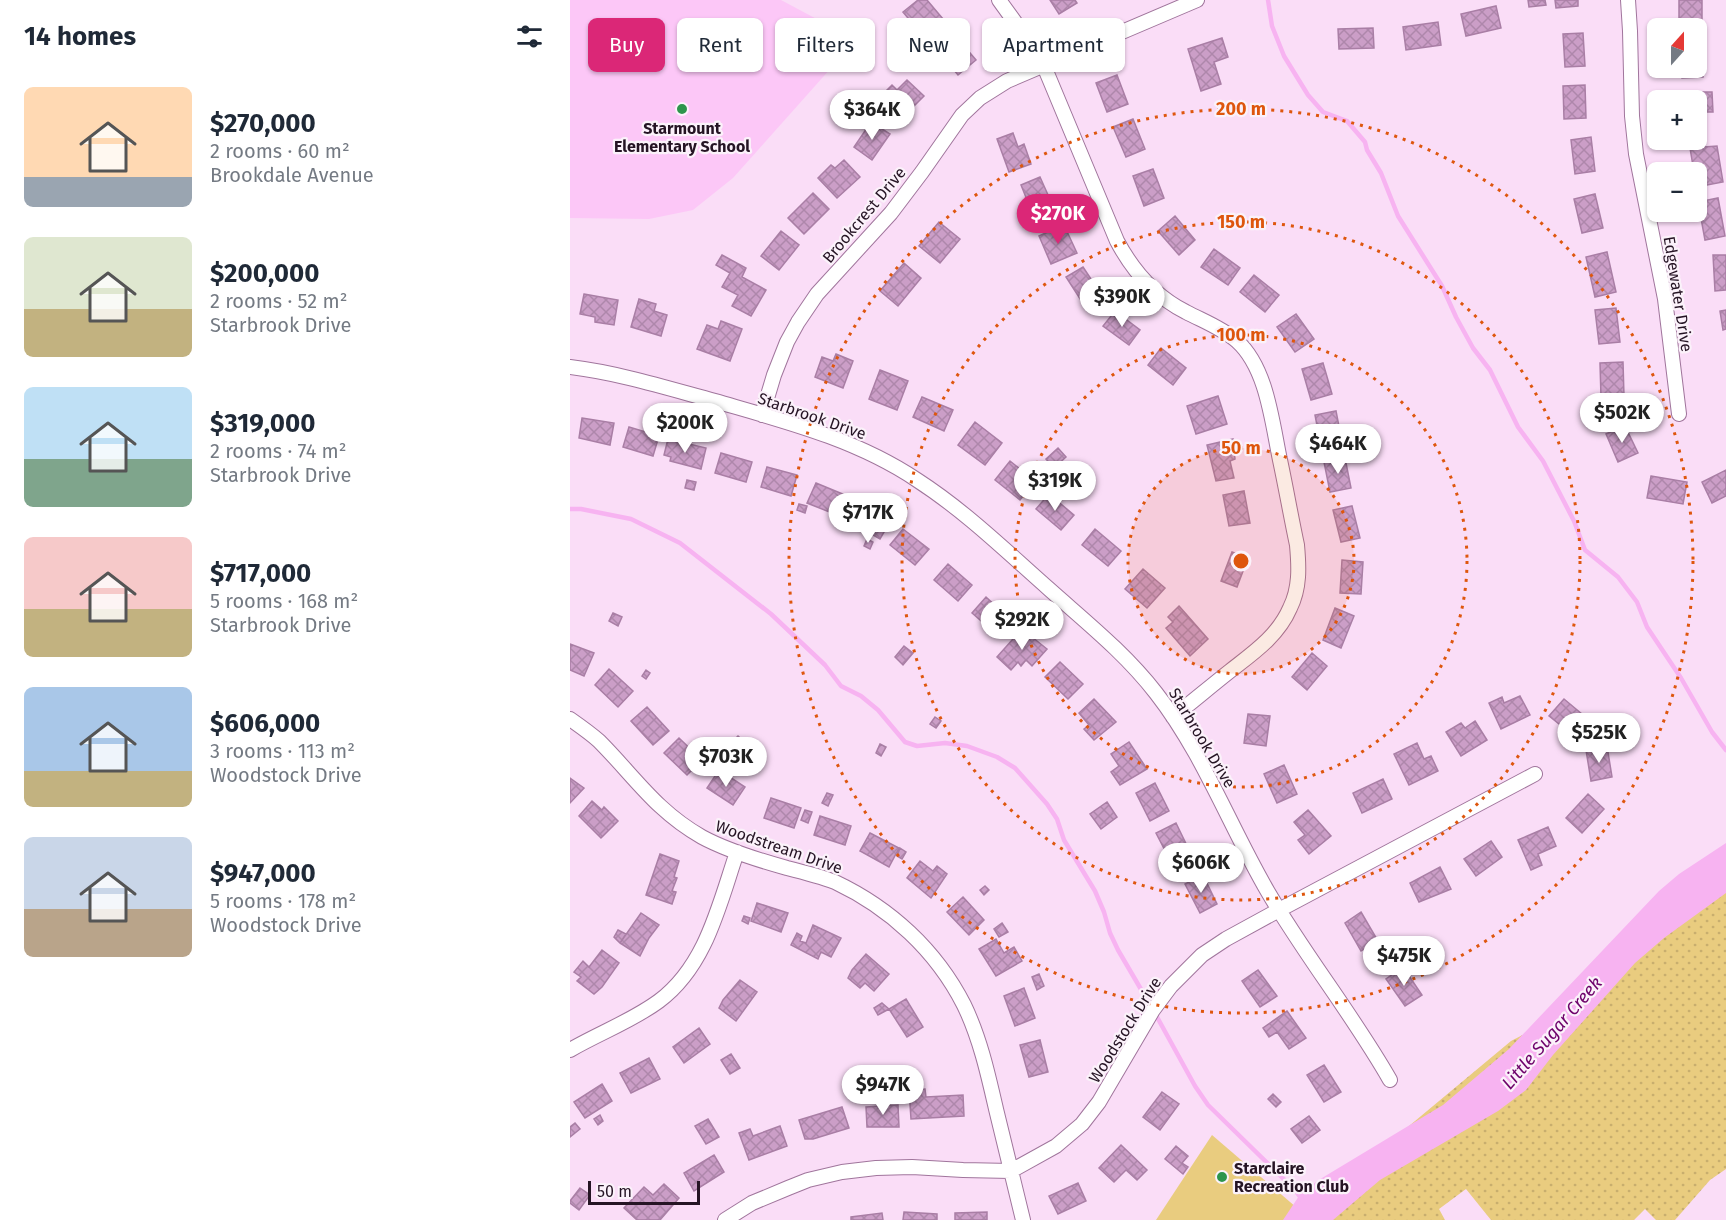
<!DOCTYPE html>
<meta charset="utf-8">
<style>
:root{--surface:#fff;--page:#f6f6f7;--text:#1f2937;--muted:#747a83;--accent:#db2777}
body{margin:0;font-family:"Fira Sans",sans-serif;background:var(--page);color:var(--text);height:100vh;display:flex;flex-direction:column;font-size:22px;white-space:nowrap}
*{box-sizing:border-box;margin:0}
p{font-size:20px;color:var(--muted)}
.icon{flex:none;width:33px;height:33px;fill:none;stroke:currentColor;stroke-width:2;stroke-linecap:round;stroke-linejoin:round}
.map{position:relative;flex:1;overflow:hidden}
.details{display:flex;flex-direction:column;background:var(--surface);width:570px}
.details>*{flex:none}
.hud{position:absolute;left:18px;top:18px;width:570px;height:54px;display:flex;gap:12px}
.needle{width:39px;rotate:21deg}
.controls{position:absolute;left:1077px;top:18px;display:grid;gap:12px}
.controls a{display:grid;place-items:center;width:60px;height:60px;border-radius:9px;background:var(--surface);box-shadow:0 2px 4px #0004;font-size:30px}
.scale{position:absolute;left:18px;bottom:15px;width:112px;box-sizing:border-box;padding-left:6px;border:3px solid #251424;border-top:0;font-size:16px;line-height:21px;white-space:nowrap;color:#251424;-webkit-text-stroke:4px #fbf2fa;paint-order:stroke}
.price{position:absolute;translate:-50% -51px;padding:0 14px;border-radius:21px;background:#fff;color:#222;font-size:20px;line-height:39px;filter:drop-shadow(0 2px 3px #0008)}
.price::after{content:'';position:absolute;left:50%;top:36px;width:18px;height:14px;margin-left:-9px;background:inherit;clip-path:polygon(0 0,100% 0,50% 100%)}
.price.current{background:var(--accent);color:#fff}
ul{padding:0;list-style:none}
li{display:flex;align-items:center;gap:18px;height:150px;padding:0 24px}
li span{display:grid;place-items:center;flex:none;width:168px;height:120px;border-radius:9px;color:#555}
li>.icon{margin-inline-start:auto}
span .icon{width:72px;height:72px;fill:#fffc;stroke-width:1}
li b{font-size:26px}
h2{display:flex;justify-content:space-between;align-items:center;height:72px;padding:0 24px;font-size:26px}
.pill{padding:0 21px;border-radius:9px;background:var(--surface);box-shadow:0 2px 4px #0004;font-size:21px;line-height:54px}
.pill.current{background:var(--accent);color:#fff}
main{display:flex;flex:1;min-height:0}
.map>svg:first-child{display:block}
.built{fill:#fcc7f7}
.grass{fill:#e9cc7f}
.park{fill:url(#park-dots)}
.water{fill:#f7b3f1}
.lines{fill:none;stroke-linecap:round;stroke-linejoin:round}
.stream{stroke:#f7b3f1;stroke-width:4.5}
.building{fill:url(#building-cross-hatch);stroke:#a97ea5;stroke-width:1.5}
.street-casing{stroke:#a0759c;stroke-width:16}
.street{stroke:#fff;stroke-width:14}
.ring{fill:none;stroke:#de560d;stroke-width:3;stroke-dasharray:3 6}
.poi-dot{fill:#2d954c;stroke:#fbf2fa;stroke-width:2}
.labels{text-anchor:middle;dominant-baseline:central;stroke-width:4.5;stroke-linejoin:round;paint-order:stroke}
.poi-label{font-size:16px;font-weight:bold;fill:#251424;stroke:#fbf2fa}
.street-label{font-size:16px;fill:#251424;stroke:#fbf2fa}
.water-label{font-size:18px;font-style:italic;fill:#6e036b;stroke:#fbf2fa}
.centre{fill:#de560d;stroke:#fbf2fa;stroke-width:3}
.ring-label{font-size:18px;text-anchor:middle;font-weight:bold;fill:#de560d;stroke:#fbf2fa;stroke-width:4.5;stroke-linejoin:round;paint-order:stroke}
</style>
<main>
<section class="details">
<h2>14 homes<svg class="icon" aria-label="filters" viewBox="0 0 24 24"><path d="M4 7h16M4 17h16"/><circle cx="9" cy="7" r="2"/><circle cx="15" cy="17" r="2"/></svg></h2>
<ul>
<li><span style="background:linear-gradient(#ffd9b3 75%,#9aa5b1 0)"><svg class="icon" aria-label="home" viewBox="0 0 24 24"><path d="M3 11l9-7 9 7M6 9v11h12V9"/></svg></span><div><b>$270,000</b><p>2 rooms · 60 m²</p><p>Brookdale Avenue</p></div></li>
<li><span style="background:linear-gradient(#dfe7d0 60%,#c2b280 0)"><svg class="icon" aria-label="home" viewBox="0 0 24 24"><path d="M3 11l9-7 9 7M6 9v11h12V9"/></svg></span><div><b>$200,000</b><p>2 rooms · 52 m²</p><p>Starbrook Drive</p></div></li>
<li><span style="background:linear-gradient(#bfe0f5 60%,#7fa58c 0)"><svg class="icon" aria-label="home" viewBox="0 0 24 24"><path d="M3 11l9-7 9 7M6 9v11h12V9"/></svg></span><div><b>$319,000</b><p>2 rooms · 74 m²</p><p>Starbrook Drive</p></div></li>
<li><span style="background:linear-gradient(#f6c9c9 60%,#c2b280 0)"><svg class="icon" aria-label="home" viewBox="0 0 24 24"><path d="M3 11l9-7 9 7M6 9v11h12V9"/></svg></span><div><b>$717,000</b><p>5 rooms · 168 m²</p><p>Starbrook Drive</p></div></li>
<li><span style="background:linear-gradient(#a9c7e8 70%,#c2b280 0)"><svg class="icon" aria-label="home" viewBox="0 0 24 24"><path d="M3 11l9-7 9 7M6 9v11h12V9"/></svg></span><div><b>$606,000</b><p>3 rooms · 113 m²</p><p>Woodstock Drive</p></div></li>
<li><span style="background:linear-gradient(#c9d6e8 60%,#b9a48a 0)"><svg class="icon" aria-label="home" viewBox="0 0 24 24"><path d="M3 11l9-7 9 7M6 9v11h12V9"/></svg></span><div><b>$947,000</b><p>5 rooms · 178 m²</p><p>Woodstock Drive</p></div></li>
</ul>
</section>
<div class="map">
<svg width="1156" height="1220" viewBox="0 0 1156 1220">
<defs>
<pattern id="park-dots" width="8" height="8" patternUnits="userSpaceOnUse" patternTransform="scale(1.5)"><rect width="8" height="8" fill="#e9cc7f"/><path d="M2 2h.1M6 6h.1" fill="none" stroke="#c8ae6e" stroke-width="1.8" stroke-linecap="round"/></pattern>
<pattern id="building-cross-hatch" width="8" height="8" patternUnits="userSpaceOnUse" patternTransform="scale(1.5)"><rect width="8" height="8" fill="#cb9ec7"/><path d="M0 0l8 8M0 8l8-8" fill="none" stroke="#ae87ab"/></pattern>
</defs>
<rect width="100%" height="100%" fill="#faddf7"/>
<path class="built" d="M0,0h211l75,40 -123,138 -40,32 -44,9 -79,-1z"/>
<path class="grass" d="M642,1135l99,85h-155z"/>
<path class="park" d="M1156,852v317l-16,11 -35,40h-19l-11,-11 -11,11h-143l-25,-31 -27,20 6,11h-132l30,-39 168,-140 42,-22z"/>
<path class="water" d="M1156,843v50l-62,45 -29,25 -82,92 -27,35 -28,21 -118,69 -47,40h-50l16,-24 18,-15 126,-76 66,-56 150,-158 20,-17z"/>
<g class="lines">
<path class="stream" d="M698,0l4,26 12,30 24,39 15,17 24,9 18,21 2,8 14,23 17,43 44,70 14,31 17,31 17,22 28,57 25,34 31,60 11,29 33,27 19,25 10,25 34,51 31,54 14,18
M0,509h11l50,10 49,24 91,71 54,51 16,21 20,10 17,14 27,32 12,4 28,-3 22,3 30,11 18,11 32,36 10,15 7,21 31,51 9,21 6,21 8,17 31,53
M587,1017l38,69 13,19 87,85 8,11"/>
</g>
<path class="building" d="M348,0h9l16,19 -20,17 -20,-24z
M480,0h25l2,3 -18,11z
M958,0h17l1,5 -17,2z
M985,0h23v6l-22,2z
M1109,0h23v19h-23z
M926,6l5,22 -35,8 -5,-22z
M868,22l3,23 -35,5 -3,-23z
M803,28l1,20 -35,1 -1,-20z
M383,33l23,27 -18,15 -13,-16 -11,9 -9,-11z
M1013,33l2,33 -20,1 -2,-33z
M652,38l6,19 -14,5 7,22 -20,7 -13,-42z
M1126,39h6l1,38 -21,1 -1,-10h15z
M547,75l11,29 -21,8 -11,-29z
M337,80l17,16 -21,21 -22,-21 11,-11 5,5z
M1015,85l1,33 -22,1 -1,-33z
M1112,92h30l1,20h-13v16h-4v-28h-13z
M563,119l12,30 -19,8 -13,-30z
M301,122l19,12 -18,26 -18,-13z
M443,133l5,14 6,-3 7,20 -22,8 -12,-33z
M1021,137l4,34 -20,3 -4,-34z
M1147,146l6,36 -27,5v-15h-2l-4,-24z
M274,160l16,17 -23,21 -19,-20 13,-13 4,3z
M583,169l11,29 -20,8 -11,-30z
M470,177l13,29 -20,9 -12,-30z
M243,193l16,16 -25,25 -16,-16z
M1025,194l8,34 -21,5 -8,-34z
M1148,198l7,38 -20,4 -7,-38z
M605,216l20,24 -16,15 -21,-24z
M369,222l21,17 -20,24 -21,-17z
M494,225l13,28 -26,11 -12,-28z
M211,231l18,14 -20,25 -18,-14z
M644,249l26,19 -12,17 -27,-18z
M1037,252l9,40 -21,5 -9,-40z
M152,255l24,13 -4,9 24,13 -15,26 -19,-10 6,-11 -16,-8 8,-14 -14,-8z
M1143,255h13v35l-11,1z
M334,263l17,15 -23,28 -18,-15z
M513,267l18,27 -17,11 -18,-28z
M684,275l25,20 -14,17 -25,-20z
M14,294l34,6 -4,25 -19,-3v-5l-15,-3z
M69,299l17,5 -2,7 13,4 -6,21 -30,-9z
M1046,308l4,34 -21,2 -4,-34z
M1156,310v19l-3,1 -3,-19z
M545,311l25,19 -11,15 -26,-19z
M726,314l18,25 -19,13 -18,-25z
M151,321l21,8 -12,32 -33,-12 10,-24 11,4z
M591,348l25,20 -13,17 -25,-20z
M266,354l17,7 -10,27 -28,-11 7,-20 11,4z
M1053,362l1,34 -23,1 -1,-34z
M753,363l9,31 -21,6 -9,-31z
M310,370l28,11 -11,29 -28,-11z
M648,396l9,28 -31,10 -9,-28z
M352,397l31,13 -9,21 -31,-14z
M766,411l6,31 -21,4 -6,-31z
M12,418l32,5 -4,22 -31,-7z
M405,422l27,21 -17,22 -27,-20z
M1055,426l13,27 -20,9 -12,-28z
M59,427l30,9 -6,20 -30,-9z
M98,439l38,9 -5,21 -31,-8 1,-4 -7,-2z
M663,439l2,20 -5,2 4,17 -18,3 -9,-36z
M488,448l8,9 -12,11 -8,-9z
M151,453l31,9 -6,20 -31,-9z
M775,458l6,30 -21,4 -6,-30z
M440,461l25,20 -15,19 -25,-20z
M197,467l30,8 -6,21 -30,-9z
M1156,470v26l-14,7 -10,-21z
M1081,476l36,6 -4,22 -36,-6z
M117,480l9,2 -2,8 -9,-2z
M246,483l29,12 -8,20 -30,-12z
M674,491l6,32 -21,3 -6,-31z
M479,494l25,21 -13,15 -25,-21z
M229,504l8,2 -2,7 -8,-3z
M293,504l28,16 -11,19 -28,-16z
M782,506l8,32 -19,4 -8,-32z
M333,529l26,20 -14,16 -25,-20z
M525,529l26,22 -13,15 -26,-21z
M297,539l6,3 -3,7 -6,-3z
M662,552l16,6 -11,29 -16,-6z
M772,560l21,2 -2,32 -21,-1z
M378,564l24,21 -14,16 -24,-21z
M573,569l22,19 -18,20 -22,-19z
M416,597l23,21 -13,16 -24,-21z
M609,606l29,33 -18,17 -24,-28 7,-6 -5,-5z
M765,608l19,8 -13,32 -18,-8z
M43,613l9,4 -4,9 -9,-5z
M452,629l25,20 -15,17 -6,-6 -5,6 -3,-4 -7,8 -14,-13z
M0,644l24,9 -10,23 -14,-6z
M334,646l9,7 -10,12 -8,-8z
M742,653l15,13 -20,24 -15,-13z
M490,662l23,22 -15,15 -23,-22z
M39,669l24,22 -15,16 -23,-22z
M76,670l4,3 -4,6 -4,-3z
M950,696l10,19 -29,14 -12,-26 13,-6 2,6z
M524,699l22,23 -22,18 -10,-11 5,-4 -10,-12z
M994,699l24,20 -14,17 -25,-20z
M77,707l22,24 -16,14 -22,-24z
M678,714l22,2 -4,30 -22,-3z
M365,717l6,4 -5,7 -6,-4z
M905,721l12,19 -26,16 -15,-24 15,-9 4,5z
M168,736l13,12 -14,14 -13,-12z
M109,738l23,22 -15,15 -23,-22z
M559,742l18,27 -27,16 -9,-13 8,-6 -8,-12z
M847,743l7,16 7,-3 7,15 -29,14 -15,-31z
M310,744l6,3 -5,9 -5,-3z
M1037,746l5,31 -21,4 -5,-31z
M714,765l13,29 -20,9 -13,-29z
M149,770l26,17 -12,18 -26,-17z
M0,778l14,10 -14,15z
M813,779l9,20 -30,14 -9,-20z
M585,783l14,28 -19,10 -14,-28z
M257,793l6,2 -5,11 -6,-3z
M1018,794l16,15 -22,24 -16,-15z
M201,798l30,10 -7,20 -30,-10z
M22,801l10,9 2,-3 14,14 -17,17 -22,-22z
M537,802l10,15 -16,12 -11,-15z
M235,810l7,2 -4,11 -7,-3z
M738,810l23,26 -22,18 -11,-14 7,-5 -11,-13z
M250,816l31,10 -6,19 -31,-10z
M606,823l14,29 -19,10 -15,-29z
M978,827l8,19 -18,8 4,11 -11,5 -13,-30z
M300,833l29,15 -10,19 -29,-16z
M921,841l11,16 -26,19 -12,-17z
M330,848l6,4 -4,7 -5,-3z
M90,854l19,7 -5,16 3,1 -5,13 4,1 -4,12 -26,-9z
M350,861l13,10 4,-5 10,8 -16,24 -24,-20z
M870,867l11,22 -32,13 -9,-19z
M633,875l14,29 -17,9 -15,-29z
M415,886l4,4 -5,5 -4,-5z
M393,897l21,23 -15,15 -22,-23z
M187,903l31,10 -7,19 -30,-11z
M791,912l17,29 -17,10 -16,-28z
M71,913l18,12 -10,13 -9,18 -20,-13z
M174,916l6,2 -2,6 -6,-3z
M432,923l6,9 -9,5 -5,-8z
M243,925l28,13 -10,19 -10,-5 -3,7 -27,-14 6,-12 5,3 -2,5 6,2z
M48,930l8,4 -6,9 -6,-6z
M426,939l8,14 10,-6 8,14 -26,15 -17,-27z
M32,950l17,13 -17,24 -8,7 -17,-13 4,-4 -7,-5 9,-11 6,6z
M296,954l23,20 -15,17 -9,-8 -5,5 -12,-10 4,-8z
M833,967l19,28 -17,11 -19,-27z
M688,970l19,26 -17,11 -18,-26z
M469,974l5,12 -7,4 -5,-13z
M170,980l17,12 -21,29 -17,-13 4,-8z
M454,988l11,30 -20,8 -11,-30z
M336,999l17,28 -16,10 -18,-28z
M312,1003l7,6 -11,6 -4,-7z
M717,1011l19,27 -17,11 -12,-17 -8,5 -6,-9z
M129,1028l11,16 -26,19 -11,-16z
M470,1040l8,32 -19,5 -9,-32z
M161,1054l9,14 -10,6 -9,-14z
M79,1058l11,21 -29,14 -11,-20z
M754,1065l17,27 -17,10 -17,-27z
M32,1084l10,17 -27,17 -11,-16z
M355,1089l1,8 37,-2 1,21 -53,3 -2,-29z
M592,1092l17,12 -19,26 -17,-13z
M703,1094l8,8 -5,5 -8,-8z
M328,1105l1,22h-32l-1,-20z
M272,1107l7,21 -36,11h-8l-6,-19z
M30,1115l3,6 -5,4 -4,-6z
M739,1116l11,14 -18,13 -11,-14z
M138,1119l11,18 -13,7 -11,-18z
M5,1123l5,6 -10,8v-10z
M210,1126l7,20 -38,14 -10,-27 11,-4 3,7z
M551,1145l26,25 -10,10 -11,-10 -12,12 -15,-14z
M606,1146l12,10 -6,7 6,4 -5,7 -18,-15z
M144,1155l10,17 -30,19 -10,-18z
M508,1183l8,18 -28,13 -9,-18z
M94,1184l15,14 -19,22h-23l-13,-12 20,-21 9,8z
M10,1188l10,7 -11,15 -9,-7v-2z
M334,1212l33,2v6h-34z
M417,1212v8h-32v-7z
M312,1213l1,7h-32v-3z"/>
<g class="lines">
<defs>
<path id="street" d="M429,0l34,47 11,19 73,175c16,30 37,55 69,71 17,9 36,16 51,29 30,27 35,81 43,119 6,28 11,57 17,85 2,22 3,43 -7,63 -12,28 -37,45 -60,63 -19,15 -38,31 -57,46
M1058,0l2,31 2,85 4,38 29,145 14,115
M0,367c49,6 97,21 145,34 69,20 141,38 202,79 48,31 89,71 132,109 37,33 76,64 107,104 47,60 74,134 112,199 38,65 85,123 122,188
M192,415l12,-40 13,-33 11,-20 19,-28 74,-81 31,-41 40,-57 18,-17 27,-17 190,-81
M0,719c10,7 20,14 29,22 35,35 57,70 103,96 26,14 56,23 85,31 16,4 32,8 48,14 55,26 101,68 129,123 16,33 24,69 32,104 9,37 18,74 27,111
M0,1050c29,-17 62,-29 89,-49 47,-35 60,-96 78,-149
M155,1220l27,-17 36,-15 20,-8 34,-8 34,-4 36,-1 51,3 48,1 45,-25 26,-22 17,-22 54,-92 18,-24 31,-31 24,-16 53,-29 256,-136"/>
</defs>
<use href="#street" class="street-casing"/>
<use href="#street" class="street"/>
</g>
<circle cx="671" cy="561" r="113" fill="#de560d" fill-opacity=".12"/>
<g class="ring">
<circle cx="671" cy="561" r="113"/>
<circle cx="671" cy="561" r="226"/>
<circle cx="671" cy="561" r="339"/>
<circle cx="671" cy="561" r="452"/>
</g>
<g class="poi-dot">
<circle cx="112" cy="109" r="6"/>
<circle cx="652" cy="1177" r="6"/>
</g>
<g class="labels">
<g class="poi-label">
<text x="112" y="128">Starmount<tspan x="112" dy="18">Elementary School</tspan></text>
<text x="664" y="1168" text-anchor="start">Starclaire<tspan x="664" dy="18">Recreation Club</tspan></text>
</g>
<g class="street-label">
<text transform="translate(294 215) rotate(-50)">Brookcrest Drive</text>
<text transform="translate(1108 294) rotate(81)">Edgewater Drive</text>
<text transform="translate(242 416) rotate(19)">Starbrook Drive</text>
<text transform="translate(632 738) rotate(59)">Starbrook Drive</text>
<text transform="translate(209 847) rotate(19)">Woodstream Drive</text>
<text transform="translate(555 1030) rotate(-58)">Woodstock Drive</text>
</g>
<g class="water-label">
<text transform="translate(982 1033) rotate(-49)">Little Sugar Creek</text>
</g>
</g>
<circle cx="671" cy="561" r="9" class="centre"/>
<g class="ring-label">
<text x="671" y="115">200 m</text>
<text x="671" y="228">150 m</text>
<text x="671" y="341">100 m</text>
<text x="671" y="454">50 m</text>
</g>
</svg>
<div class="controls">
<a><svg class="needle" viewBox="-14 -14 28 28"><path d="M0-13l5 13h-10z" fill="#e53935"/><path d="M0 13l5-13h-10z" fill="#747a83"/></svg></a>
<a>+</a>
<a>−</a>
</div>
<div class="scale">50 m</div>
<b class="price" style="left:302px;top:141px">$364K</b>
<b class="price current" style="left:488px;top:245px">$270K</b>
<b class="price" style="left:552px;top:328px">$390K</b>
<b class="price" style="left:1052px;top:444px">$502K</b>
<b class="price" style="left:115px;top:454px">$200K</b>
<b class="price" style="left:768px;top:475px">$464K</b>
<b class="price" style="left:485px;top:512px">$319K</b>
<b class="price" style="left:298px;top:544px">$717K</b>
<b class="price" style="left:452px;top:651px">$292K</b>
<b class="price" style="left:1029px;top:764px">$525K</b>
<b class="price" style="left:156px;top:788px">$703K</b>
<b class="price" style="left:631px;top:894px">$606K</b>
<b class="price" style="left:834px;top:987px">$475K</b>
<b class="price" style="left:313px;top:1116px">$947K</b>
<div class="hud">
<a class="pill current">Buy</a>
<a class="pill">Rent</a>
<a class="pill">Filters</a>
<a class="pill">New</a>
<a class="pill">Apartment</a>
</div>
</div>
</main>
